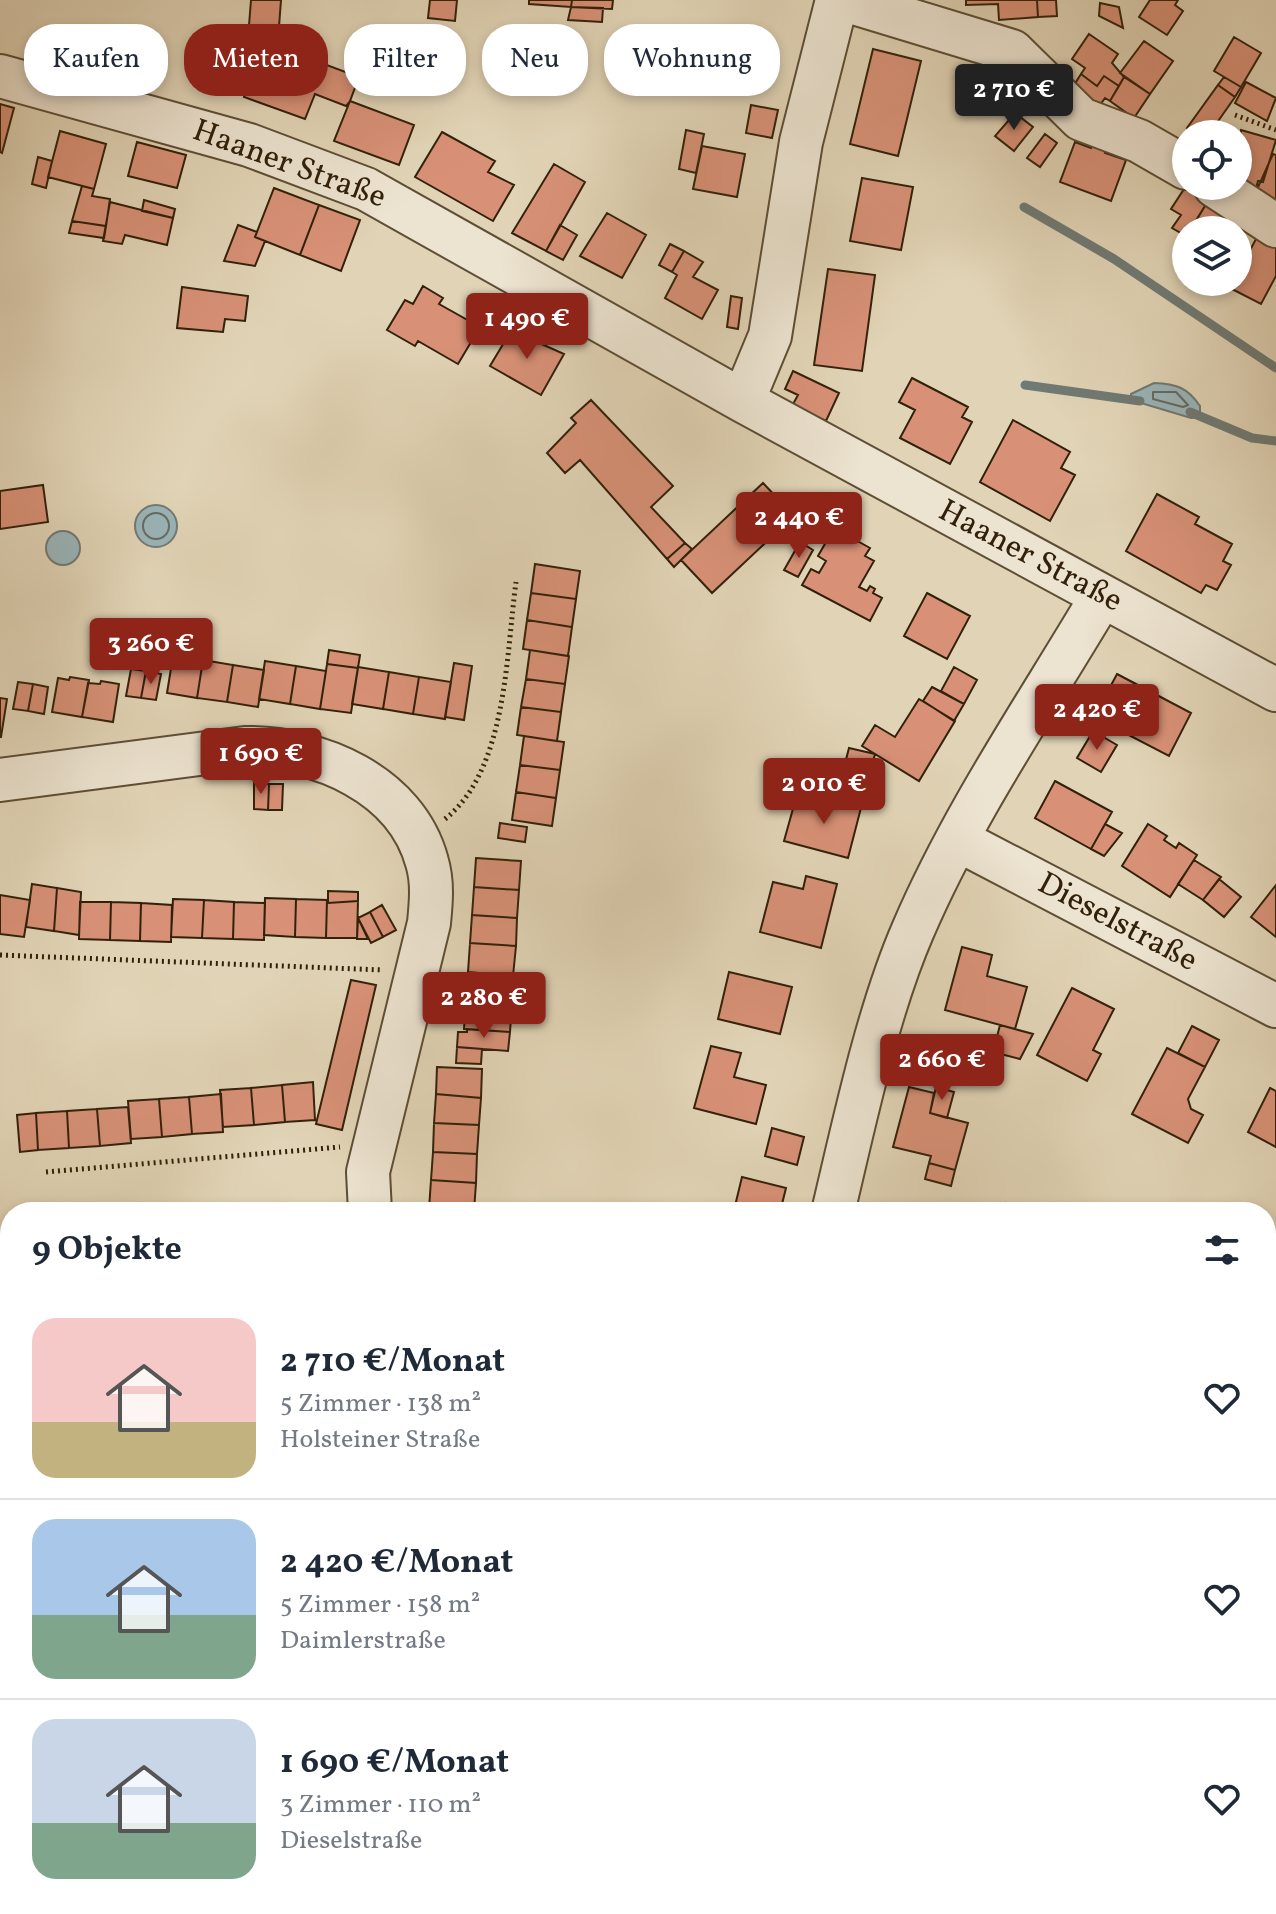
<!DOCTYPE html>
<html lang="de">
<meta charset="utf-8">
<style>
:root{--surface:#fff;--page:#f2f2f3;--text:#1f2937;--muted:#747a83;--line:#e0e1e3;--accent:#8f2418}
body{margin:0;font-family:Vollkorn,serif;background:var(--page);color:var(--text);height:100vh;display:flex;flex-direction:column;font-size:30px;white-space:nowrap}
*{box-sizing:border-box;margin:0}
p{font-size:26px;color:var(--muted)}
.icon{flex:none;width:44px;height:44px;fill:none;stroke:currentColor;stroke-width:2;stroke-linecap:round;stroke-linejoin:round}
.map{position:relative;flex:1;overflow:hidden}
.panel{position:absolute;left:0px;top:1202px;width:1276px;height:712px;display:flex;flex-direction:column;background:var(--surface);border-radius:32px 32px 0 0;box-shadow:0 4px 12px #0003}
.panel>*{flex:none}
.banner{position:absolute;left:24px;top:24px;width:800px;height:72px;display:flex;gap:16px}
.buttons{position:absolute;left:1172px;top:120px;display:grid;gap:16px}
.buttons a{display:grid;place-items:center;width:80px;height:80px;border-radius:50%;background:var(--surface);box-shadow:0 4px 12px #0003;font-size:40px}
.price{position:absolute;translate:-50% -68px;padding:0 18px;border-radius:8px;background:var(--accent);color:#fff;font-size:26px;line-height:52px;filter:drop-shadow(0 2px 4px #0008)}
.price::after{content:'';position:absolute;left:50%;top:48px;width:24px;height:18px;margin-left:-12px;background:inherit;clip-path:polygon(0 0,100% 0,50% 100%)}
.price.on{background:#222;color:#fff}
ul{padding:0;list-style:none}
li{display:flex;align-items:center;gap:24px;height:200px;padding:0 32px}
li+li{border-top:2px solid var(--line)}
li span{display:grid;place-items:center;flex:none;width:224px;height:160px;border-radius:24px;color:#555}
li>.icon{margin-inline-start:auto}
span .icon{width:96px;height:96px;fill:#fffc;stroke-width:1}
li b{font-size:34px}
h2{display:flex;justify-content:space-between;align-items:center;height:96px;padding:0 32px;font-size:34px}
.pill{padding:0 28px;border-radius:32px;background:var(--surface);box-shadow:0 4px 12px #0003;font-size:28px;line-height:72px}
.pill.on{background:var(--accent);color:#fff}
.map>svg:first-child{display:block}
.water{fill:#9ab5ba;stroke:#707a74;stroke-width:2}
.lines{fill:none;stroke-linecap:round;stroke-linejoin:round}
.shore{stroke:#666b62;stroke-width:2}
.stream{stroke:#707a74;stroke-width:9}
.building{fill:#d89177;stroke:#32210a;stroke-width:2}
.minor-casing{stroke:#5e4e35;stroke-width:46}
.path{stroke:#32210a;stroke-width:5;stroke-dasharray:2 4;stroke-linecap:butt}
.minor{stroke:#ece3d0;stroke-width:42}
.labels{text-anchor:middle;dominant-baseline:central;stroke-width:6;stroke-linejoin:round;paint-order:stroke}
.street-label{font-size:32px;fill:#32210a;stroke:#ece3d0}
</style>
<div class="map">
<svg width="1276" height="1914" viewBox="0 0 1276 1914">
<rect width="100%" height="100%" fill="#e1d4b6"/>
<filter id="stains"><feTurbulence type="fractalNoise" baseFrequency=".0025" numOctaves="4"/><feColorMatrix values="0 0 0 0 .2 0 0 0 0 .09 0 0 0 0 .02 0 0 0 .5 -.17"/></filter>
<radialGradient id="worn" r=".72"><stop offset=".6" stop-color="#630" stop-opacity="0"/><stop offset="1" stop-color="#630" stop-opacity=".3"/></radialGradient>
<path class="water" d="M1154,383c22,1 33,4 46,23v11l-9,1 -60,-18v-6z
M135 526a21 21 0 1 1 42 0a21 21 0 1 1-42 0Z
M46 548a17 17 0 1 1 34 0a17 17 0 1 1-34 0Z"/>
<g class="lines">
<path class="shore" d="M1153,392h23l12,13 -5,2 -30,-8z
M143 526a13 13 0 1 1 26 0a13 13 0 1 1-26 0Z"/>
<path class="stream" d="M1024,207l90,52 162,109
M1025,385l115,16
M1190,412l62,26 24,3"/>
</g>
<path class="building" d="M251,0h30l-3,40 -30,-2z
M430,0h27l-2,21 -27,-3z
M529,0h43l-1,7 -42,-3z
M572,0h41l-1,9 -41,-2z
M966,0h71l1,17 -39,3 -1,-16 -32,1z
M1037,0h19l1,16 -19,1z
M1150,0h28l-3,5 8,6 -16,24 -28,-18z
M1100,3l19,4 4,21 -24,-12z
M571,7l32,1 -1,14 -34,-2z
M702,26l55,14 -12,46 -54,-14z
M1089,34l29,20 -6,9 12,14 -5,9 -15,-10 -7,10 -16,-12 4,-6 -13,-9z
M1234,37l27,16 -20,34 -27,-16z
M1144,41l29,20 -23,33 -30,-21z
M265,42l94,35 -9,24 -4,5 -31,-12 -10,25 -61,-22z
M873,49l48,12 -23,95 -48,-12z
M1081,74l16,12 7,-10 15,10 -9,15 -5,-3 -10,14 -26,-19z
M1124,77l26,17 -16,24 -24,-17z
M1224,77l17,10 -6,10 -17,-12z
M1246,82l30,16 -9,23 -32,-18z
M1218,85l17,12 -26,37h-13l-9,-6z
M350,101l64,24 -15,40 -65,-24z
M0,104l14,4 -12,45 -2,-1z
M751,105l27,5 -6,28 -26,-5z
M1015,113l18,14 -19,24 -19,-15z
M686,130l18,4 -8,39 -17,-4z
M1241,130l35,10 -13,42 -5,-1 -4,15 -16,-10 4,-32 -4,-1z
M60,131l46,13 -12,45 -46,-12z
M442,132l53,29 -7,11 26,13 -21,36 -78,-44z
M1045,134l12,9 -17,24 -13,-9z
M1094,141l14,5 -3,7 21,7 -15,41 -51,-19 15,-40 16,6z
M137,142l49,13 -9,33 -49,-12z
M702,146l43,8 -8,43 -44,-8z
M1273,154l3,1v47l-22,-6z
M38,157l14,4 -6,27 -14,-4z
M554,164l31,18 -39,69 -34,-18z
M862,178l51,9 -12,63 -51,-9z
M82,186l12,3 -2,7 18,3 -4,27 -34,-5z
M1186,186h16l11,7 -23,37h-4v6l-14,-8 9,-13 -10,-6z
M274,188l45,17 -19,50 -45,-18z
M1213,193l26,19 -12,18h-24l-9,-6z
M144,200l31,9 -2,9 -31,-7z
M110,202l63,16 -6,27 -42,-10 -3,9 -19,-3z
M319,205l41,15 -19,51 -41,-16z
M607,213l39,22 -24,43 -42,-22z
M72,221l34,5 -2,12 -35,-5z
M238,225l19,7 -2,5 10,4 -10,25 -31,-5z
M560,225l17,10 -14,25 -17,-9z
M1257,237l19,10v29l-15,28 -31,-16 4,-6h4v-9z
M670,244l14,7 -12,21 -13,-7z
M684,251l19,11 -10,15 25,13 -16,29 -37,-21 12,-23 -5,-3z
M828,269l47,6 -13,96 -48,-6z
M423,286l20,12 -4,6 41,23 -22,37 -40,-23 -3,5 -28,-16 18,-30 8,4z
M182,287l66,9 -3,25 -20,-2 -2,13 -46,-4z
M731,296l11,2 -4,31 -11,-2z
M514,326l16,9 -2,3 36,16 -23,41 -51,-29z
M793,371l46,22 -13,28 -34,-15 6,-11 -13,-6z
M912,378l56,29 -6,10 10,5 -22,42 -50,-26 15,-28 -16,-8z
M591,400l82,86 -22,21 34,36 -18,16 -87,-99 -15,13 -18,-20 29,-30 -5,-5z
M1013,420l57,32 -9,16 14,7 -25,46 -70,-39z
M763,483l31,33 -82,77 -31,-33z
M43,485l5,37 -48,7v-38z
M1157,494l42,23 -4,7 37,20 -9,17 8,4 -14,25 -11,-5 -5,8 -75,-42z
M834,528l36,20 -5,8 9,5 -15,26 8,4 3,-5 5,3 -2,4 9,5 -12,23 -68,-36 9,-16 8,4 7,-12 -8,-5z
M800,542l13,8 -15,27 -14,-7z
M685,543l7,6 -18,18 -7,-8z
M535,564l45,7 -4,28 -45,-6z
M531,593l45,6 -4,28 -45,-7z
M927,593l43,23 -23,43 -43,-23z
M527,620l45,7 -4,29 -45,-7z
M329,650l31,5 -2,13 -31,-4z
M530,650l39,6 -4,28 -39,-5z
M173,656l30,4 -6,38 -30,-5z
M203,660l30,5 -6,37 -30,-4z
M265,661l31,5 -6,38 -31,-5z
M454,663l18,3 -8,54 -19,-3z
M327,664l31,4 -7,45 -31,-4z
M233,665l31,5 -6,37 -31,-5z
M296,666l30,5 -6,38 -30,-5z
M358,667l31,5 -6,37 -31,-5z
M954,667l23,13 -13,24 -23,-13z
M131,669l15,2 -5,27 -15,-2z
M146,671l15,3 -5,26 -15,-2z
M389,672l30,5 -6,37 -30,-5z
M1117,674l74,39 -22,43 -75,-39z
M70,677l19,3 -7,37 -30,-5 6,-34 11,2z
M419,677l32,5 -6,37 -32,-5z
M526,679l39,5 -4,28 -40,-5z
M101,681l18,3 -6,38 -31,-5 6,-34 12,1z
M18,682l15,2 -5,27 -15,-2z
M33,684l15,3 -4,27 -16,-3z
M932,687l32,17 -10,17 -31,-20z
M0,698l7,1 -6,38h-1z
M919,699l36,22 -36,60 -57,-35 13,-21 20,12z
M521,707l40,5 -4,29 -40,-6z
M1093,731l24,14 -16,27 -24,-14z
M524,736l40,6 -4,28 -40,-5z
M849,748l26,6 -7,27 -26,-6z
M520,765l40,5 -4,28 -40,-6z
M840,774l28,7 -6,23 -28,-6z
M1055,781l57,31 -21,37 -56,-31z
M254,783l15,1 -1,26 -14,-1z
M269,784h14l-1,26h-14z
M516,792l40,6 -4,28 -40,-6z
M796,798l38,10 3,-10 25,6 -14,54 -64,-17z
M500,823l27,4 -2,15 -27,-4z
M1105,824l17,9 -18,23 -13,-7z
M1148,824l19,12 -3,4 12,8 3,-5 18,12 -27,42 -48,-31z
M476,858l45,3 -2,29 -45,-3z
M1194,860l27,17 -18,23 -25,-16z
M806,876l31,8 -16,64 -61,-16 13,-50 30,7z
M1219,879l22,18 -17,20 -21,-17z
M32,884l25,4 -3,43 -28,-4z
M1276,885v52l-25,-20z
M474,887l45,3 -2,28 -45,-3z
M57,888l24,4 -2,43 -25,-4z
M328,891l30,1v9l-30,2z
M0,895l30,5 -6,37 -24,-3z
M265,898l31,1 -1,38 -31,-2z
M173,899l31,1 -2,38 -31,-1z
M296,899l31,1 -1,38 -31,-1z
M204,900l30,2 -1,37 -31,-1z
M327,900l1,3 30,-2 -1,37h-31z
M80,902h31l-1,38 -31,-1z
M111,902l30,1 -1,38 -30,-1z
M234,902l31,1 -1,37 -31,-1z
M141,903l31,2 -1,37 -31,-1z
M382,905l14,25 -13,7 -13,-25z
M370,912l13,25 -12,6 -13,-25z
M472,915l45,3 -1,28 -46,-3z
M358,918l10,21h-11z
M470,943l46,3 -3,30 -45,-4z
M962,947l30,8 -5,21 40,11 -12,42 -70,-19z
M468,972l45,4 -1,27 -46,-3z
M729,972l63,15 -12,47 -62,-15z
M351,980l25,5 -34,145 -26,-6z
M1072,988l42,21 -21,41 8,4 -14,27 -50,-26z
M466,1000l46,3 -2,29 -46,-3z
M1000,1025l33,9 -13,25 -27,-7z
M1192,1026l27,14 -14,27 -27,-14z
M467,1029l43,3 -2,19 -51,-4 1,-15h9z
M711,1046l30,7 -7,24 32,8 -10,39 -62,-16z
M457,1047l25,2 -1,15 -25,-1z
M1167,1048l38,19 -17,32 3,10 12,6 -15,28 -56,-29z
M437,1067l45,2 -1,29 -45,-4z
M313,1082l2,38 -30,2 -3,-37z
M282,1085l3,37 -31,3 -3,-37z
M909,1087l25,6 -4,20 38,10 -13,47 -26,-7 2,-7 -38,-9z
M936,1087l18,5 -7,26 -17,-5z
M251,1088l3,37 -31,2 -3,-37z
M1270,1088l6,3v56l-28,-15z
M221,1094l2,38 -31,2 -3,-37z
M436,1094l45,4 -2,27 -45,-2z
M189,1097l3,37 -30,3 -3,-38z
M159,1099l3,38 -31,2 -3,-38z
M128,1107l3,36 -31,3 -3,-37z
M97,1109l3,37 -31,2 -2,-37z
M67,1111l2,37 -31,2 -2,-37z
M36,1113l2,37 -18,2 -3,-37z
M434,1123l45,2 -2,29 -44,-2z
M772,1128l32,9 -7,28 -32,-9z
M433,1152l44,2 -1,29 -45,-3z
M929,1163l26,7 -4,16 -26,-7z
M742,1177l44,11 -5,20 -8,-4 -38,2z
M431,1180l45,3 -2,28 -45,-2z
M1006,1203l18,4 -1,5h-19z
M773,1204l1,8h-56v-5z
M1267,1233l9,3v17l-10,-3z
M10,1786v39l-2,1 -4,-39z
M1266,1806h5l-1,41h-4z
M1266,1879h10v28l-27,-2 17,-1z
M321,1904h26l1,10h-27z
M508,1904h47l1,10h-47z
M587,1904h14v10h-13z
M601,1904h47l1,10h-48z
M648,1904h62v2l-14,1 1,7h-48z
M739,1904h25l1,10h-26z
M1200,1904h49l-1,10h-48z
M1249,1905l27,2v7h-28z"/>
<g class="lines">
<defs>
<path id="minor" d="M844,0l168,51 69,68 58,22 47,27
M0,76l249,69 117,44 377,212 533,289
M1215,186l61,40
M743,401l27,-65 31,-194 36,-142
M0,780l245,-32c73,-1 161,36 182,114 6,20 4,41 2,61l-61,249 2,40
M958,840l318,166
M833,1212c21,-88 44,-199 80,-282 50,-117 124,-224 189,-334
M1266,1318h10
M1266,1737l10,-1
M0,1884l10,-1
M1149,1914v-10"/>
</defs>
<use href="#minor" class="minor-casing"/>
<path class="path" d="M1235,115l41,15
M445,819c62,-49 61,-164 71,-237
M0,955l383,15
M46,1172l294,-25
M459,1904l1,10"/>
<use href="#minor" class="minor"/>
</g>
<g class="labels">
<g class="street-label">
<text transform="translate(289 165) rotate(20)">Haaner Straße</text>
<text transform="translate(1030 557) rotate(28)">Haaner Straße</text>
<text transform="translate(1117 923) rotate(28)">Dieselstraße</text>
</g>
</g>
<rect width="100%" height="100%" filter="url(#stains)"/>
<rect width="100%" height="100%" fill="url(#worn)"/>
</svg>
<div class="buttons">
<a><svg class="icon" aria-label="locate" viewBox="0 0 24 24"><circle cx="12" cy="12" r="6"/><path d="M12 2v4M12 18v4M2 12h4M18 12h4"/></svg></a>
<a><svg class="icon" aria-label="layers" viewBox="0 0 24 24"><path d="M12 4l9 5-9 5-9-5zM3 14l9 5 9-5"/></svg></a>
</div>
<b class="price on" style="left:1014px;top:132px">2 710 €</b>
<b class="price" style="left:527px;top:361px">1 490 €</b>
<b class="price" style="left:799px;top:560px">2 440 €</b>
<b class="price" style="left:151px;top:686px">3 260 €</b>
<b class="price" style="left:1097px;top:752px">2 420 €</b>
<b class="price" style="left:261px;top:796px">1 690 €</b>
<b class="price" style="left:824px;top:826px">2 010 €</b>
<b class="price" style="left:484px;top:1040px">2 280 €</b>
<b class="price" style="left:942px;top:1102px">2 660 €</b>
<div class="banner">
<a class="pill">Kaufen</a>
<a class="pill on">Mieten</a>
<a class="pill">Filter</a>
<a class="pill">Neu</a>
<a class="pill">Wohnung</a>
</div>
<section class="panel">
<h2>9 Objekte<svg class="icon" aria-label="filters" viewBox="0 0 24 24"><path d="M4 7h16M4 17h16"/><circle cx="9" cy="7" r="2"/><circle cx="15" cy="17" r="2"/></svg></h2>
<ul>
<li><span style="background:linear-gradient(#f6c9c9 65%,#c2b280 0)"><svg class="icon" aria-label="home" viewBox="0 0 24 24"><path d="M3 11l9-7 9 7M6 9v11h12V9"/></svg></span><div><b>2 710 €/Monat</b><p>5 Zimmer · 138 m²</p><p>Holsteiner Straße</p></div><svg class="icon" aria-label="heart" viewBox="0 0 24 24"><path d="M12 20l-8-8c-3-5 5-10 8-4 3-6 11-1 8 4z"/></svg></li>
<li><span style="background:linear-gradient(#a9c7e8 60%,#7fa58c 0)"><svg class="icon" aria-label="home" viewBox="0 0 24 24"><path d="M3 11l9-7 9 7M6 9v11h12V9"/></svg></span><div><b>2 420 €/Monat</b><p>5 Zimmer · 158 m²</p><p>Daimlerstraße</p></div><svg class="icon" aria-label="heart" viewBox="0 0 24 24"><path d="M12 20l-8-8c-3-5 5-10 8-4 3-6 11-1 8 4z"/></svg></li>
<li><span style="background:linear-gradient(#c9d6e8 65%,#7fa58c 0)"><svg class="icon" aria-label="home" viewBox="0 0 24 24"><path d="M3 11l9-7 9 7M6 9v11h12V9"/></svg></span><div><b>1 690 €/Monat</b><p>3 Zimmer · 110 m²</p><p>Dieselstraße</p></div><svg class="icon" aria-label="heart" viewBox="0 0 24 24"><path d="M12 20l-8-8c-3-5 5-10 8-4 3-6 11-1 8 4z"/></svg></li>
</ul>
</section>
</div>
